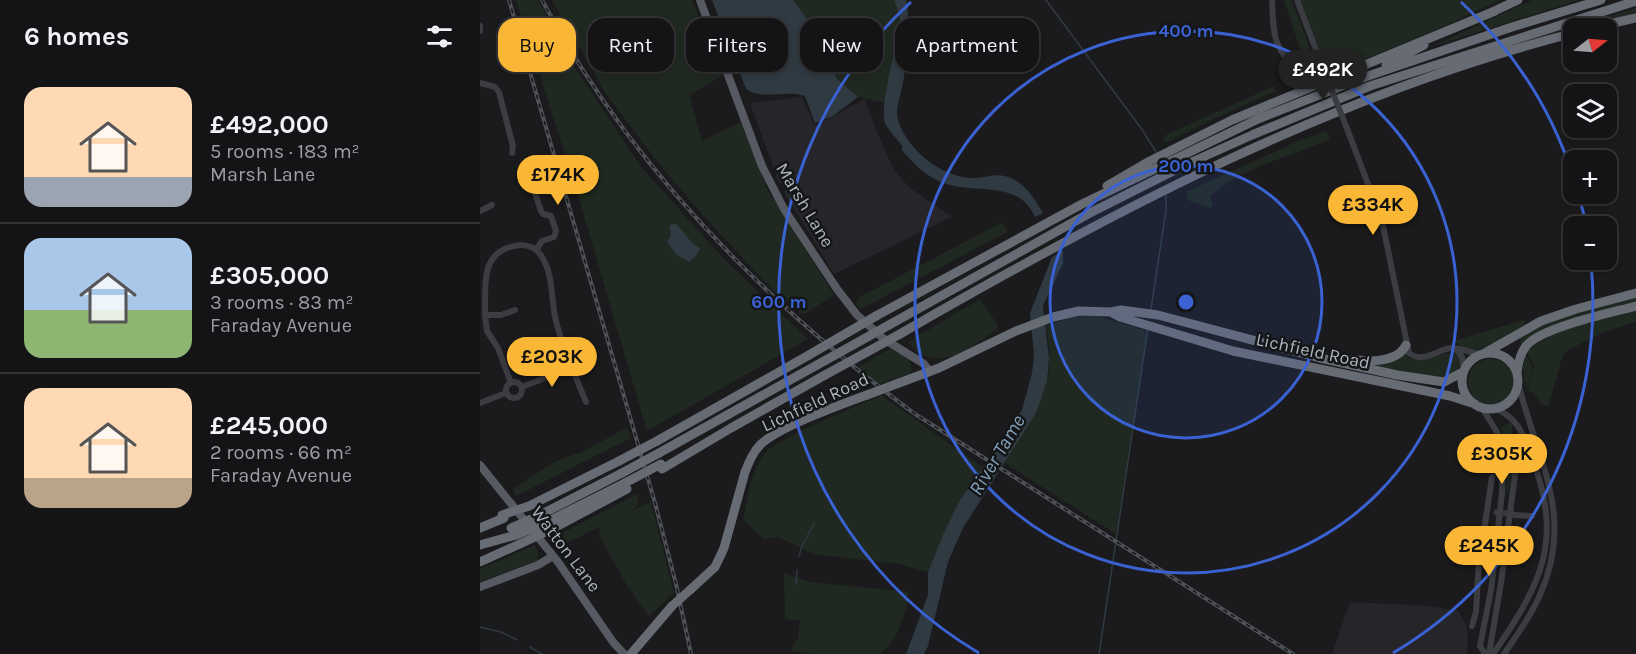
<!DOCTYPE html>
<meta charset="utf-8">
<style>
:root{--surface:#141416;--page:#1d1d1f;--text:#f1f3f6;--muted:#9d9ea1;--line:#333335;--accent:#fab736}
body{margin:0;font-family:Karla,sans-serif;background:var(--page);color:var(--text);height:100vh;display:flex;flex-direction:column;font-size:22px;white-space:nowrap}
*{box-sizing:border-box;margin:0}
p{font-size:20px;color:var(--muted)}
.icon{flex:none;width:33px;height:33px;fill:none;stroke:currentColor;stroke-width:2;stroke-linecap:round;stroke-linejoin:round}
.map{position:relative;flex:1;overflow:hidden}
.details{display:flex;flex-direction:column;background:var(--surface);width:480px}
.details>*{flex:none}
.banner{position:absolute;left:18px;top:18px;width:570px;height:54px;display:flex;gap:12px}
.needle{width:39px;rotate:73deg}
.controls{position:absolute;left:1083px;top:18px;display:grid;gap:12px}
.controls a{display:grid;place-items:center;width:54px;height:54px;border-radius:12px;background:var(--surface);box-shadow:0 3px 9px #0003,0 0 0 2px var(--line);font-size:30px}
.price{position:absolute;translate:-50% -51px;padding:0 14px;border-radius:21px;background:var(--accent);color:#111;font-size:20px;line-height:39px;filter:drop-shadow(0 2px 3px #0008)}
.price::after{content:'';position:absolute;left:50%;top:36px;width:18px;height:14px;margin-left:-9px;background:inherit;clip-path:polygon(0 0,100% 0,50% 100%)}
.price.selected{background:#222;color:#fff}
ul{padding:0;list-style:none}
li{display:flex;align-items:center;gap:18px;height:150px;padding:0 24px}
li+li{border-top:2px solid var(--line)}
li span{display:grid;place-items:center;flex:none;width:168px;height:120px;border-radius:18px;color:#555}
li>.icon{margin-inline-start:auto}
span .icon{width:72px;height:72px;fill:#fffc;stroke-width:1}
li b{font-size:26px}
h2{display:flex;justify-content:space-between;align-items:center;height:72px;padding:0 24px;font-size:26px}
.chip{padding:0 21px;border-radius:18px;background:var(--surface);box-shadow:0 3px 9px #0003,0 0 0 2px var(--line);font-size:21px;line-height:54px}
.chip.selected{background:var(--accent);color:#111}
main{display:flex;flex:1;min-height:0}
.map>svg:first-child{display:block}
.built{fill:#26262a}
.green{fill:#202921}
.water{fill:#2f3a42}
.pier{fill:#1b1b1d}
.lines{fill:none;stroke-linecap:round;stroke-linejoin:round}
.stream{stroke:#2f3a42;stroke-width:1.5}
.minor-tunnel{stroke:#38393d;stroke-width:6;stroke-dasharray:6 3;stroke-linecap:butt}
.minor{stroke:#3b3d42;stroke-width:6}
.major{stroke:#575a62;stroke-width:8}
.highway{stroke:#676b74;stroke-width:9}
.rail-casing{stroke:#4e5157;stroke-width:4}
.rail{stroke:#151618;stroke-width:1.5;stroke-dasharray:4.5;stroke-linecap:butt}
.minor-bridge{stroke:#3b3d42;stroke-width:6}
.highway-bridge{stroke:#676b74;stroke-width:9}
.ring{fill:none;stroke:#3a62d3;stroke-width:3}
.labels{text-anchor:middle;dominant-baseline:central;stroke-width:5;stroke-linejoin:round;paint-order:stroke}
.street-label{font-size:18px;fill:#adb2bd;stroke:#151618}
.water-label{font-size:20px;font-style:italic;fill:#83a0b9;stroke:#151618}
.centre{fill:#3a62d3;stroke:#151618;stroke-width:3}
.ring-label{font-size:18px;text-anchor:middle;font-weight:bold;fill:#3a62d3;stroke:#151618;stroke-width:5;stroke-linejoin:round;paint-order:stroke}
</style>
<main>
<section class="details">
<h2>6 homes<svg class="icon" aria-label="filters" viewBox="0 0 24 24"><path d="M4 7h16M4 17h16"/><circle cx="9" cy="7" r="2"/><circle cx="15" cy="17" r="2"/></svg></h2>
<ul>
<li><span style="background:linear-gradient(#ffd9b3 75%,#9aa5b1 0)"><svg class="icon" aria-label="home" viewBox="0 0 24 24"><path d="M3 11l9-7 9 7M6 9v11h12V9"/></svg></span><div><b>£492,000</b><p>5 rooms · 183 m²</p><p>Marsh Lane</p></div></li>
<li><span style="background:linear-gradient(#a9c7e8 60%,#8fb573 0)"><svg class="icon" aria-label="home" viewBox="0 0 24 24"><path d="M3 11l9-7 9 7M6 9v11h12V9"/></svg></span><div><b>£305,000</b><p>3 rooms · 83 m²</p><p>Faraday Avenue</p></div></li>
<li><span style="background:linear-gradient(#ffd9b3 75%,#b9a48a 0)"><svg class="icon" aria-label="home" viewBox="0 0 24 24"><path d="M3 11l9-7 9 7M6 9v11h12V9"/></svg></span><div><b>£245,000</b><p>2 rooms · 66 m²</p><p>Faraday Avenue</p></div></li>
</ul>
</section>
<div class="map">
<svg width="1156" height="654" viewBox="0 0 1156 654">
<rect width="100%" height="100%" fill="#1b1b1d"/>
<path class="built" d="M322,97l13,29 50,-27 11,31 18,40 15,17 43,30 -118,57 -50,-82 4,-6 -2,-3h-7l-29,-80z
M870,602l79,4 29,5 8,13 2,14 -1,16h-135z"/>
<path class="green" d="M36,0h22l36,66 67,101 84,93 83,79 -161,92 -70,-239z
M72,0h140l30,76 -33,19 13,46 39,-19 26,67 67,106 -31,20 -31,-26 -64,-68 -48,-56 -54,-71z
M313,0h101l6,16v8l-15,79 -27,-6 -21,-18 -23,-51z
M804,0h8l23,63 -4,9 -10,-6 1,-11z
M820,0h200l-71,33 -97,40 -4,-2z
M1052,0h47l-148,47z
M1156,8v7l-62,13 -123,37 87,-28z
M794,86l2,5 -65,29 -46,23 -2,-2 3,-6z
M846,131l4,8c-36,17 -91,29 -120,57l3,9 -1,3 -22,-7 -4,-5 2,-5 108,-49z
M521,223l5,4 1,5 -146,77 -5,-5 2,-6z
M1156,296v8c-28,8 -99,22 -117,42l2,-5 -2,-4 31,-16z
M500,299l19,28c-26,20 -64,51 -91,15z
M1156,311v11c-26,7 -50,17 -73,32l-15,53c-11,-4 -10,-12 -20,-17l6,-23 -7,-16c27,-24 75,-31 109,-40z
M612,315l56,16 -32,203 -111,-71c13,-26 31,-51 41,-80 6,-17 3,-40 0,-57l23,-8z
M1044,320l1,5 -35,21 -12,4 -11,-1 -14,-8z
M411,348c11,7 23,10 20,25l-32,11 -20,-17z
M925,352l4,6c19,6 35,-10 49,-3l3,9 -4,7 -16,8 -88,-16z
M1045,355c13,14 5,21 1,37l-3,-25z
M988 382a23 23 0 1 1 46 0a23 23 0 1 1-46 0Z
M401,395l101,72 -22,33 -32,72 -29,-8 -86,-10 -34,-17 -15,2 -21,-19 7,-35 7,-19 11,-17 34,-19z
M1029,423h3l1,45 -6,27c-5,-22 -1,-45 -6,-67z
M147,427l4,11 -115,58 -3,-7 43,-28 29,-10z
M159,493l-2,14 -17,9 31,-14 23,91 -25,23 -23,-32 -27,-49 2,-9 -40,20 -10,-7z
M55,545l3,7v8l-58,22v-13z
M304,573l26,9 99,10c-3,22 -11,48 -29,62h-67l-23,-3 8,-12 2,-18 -15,-2z"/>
<path class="water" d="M232,0h81l21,28 23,51 21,18 -25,19 -18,7 -10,-27c-18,-7 -43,5 -59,-7z
M414,0h12c5,17 -1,33 -1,50 1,13 0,25 -3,37 -2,12 -8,24 -3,36 10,28 44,55 74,55 15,0 24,-7 40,1 13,6 23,22 30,34l-8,4c-16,-36 -55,-24 -85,-32 -19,-4 -37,-21 -48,-35v-4c-5,-7 -13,-15 -17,-23 -6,-16 12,-78 15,-99v-8z
M196,224c9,8 13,19 24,24l-4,8 -7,6 -12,-7 -10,-13 4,-7 -2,-10z
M583,251v12l-20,43 6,53 -2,22 -11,32 -73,115 -15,34 -20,84 -4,8h-18l22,-59v-23l15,-37 17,-35 62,-90 10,-37 2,-19 -4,-41 22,-56z"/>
<path class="pier" d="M506,457l19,12 -3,5 -20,-12z"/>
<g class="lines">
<path class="stream" d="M566,0l97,131 13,21
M671,309l15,-99v-15
M319,556l3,-10 12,-22
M316,584l1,-14
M0,627l21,5 16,8
M50,647l12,7
M619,654l49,-326"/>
<path class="minor-tunnel" d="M1014,512l20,2"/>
<path class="minor" d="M792,0c2,38 0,43 26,73
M817,0l26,68
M0,26v5
M0,83l15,4 4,5 14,54 -1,7
M866,126l36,95 27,132c14,11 27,-3 42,-5 9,0 20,4 29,7
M54,190l7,21 2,3 8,2 5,15 -2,6 -12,4 -6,9
M0,211l12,-6
M5,315c1,-25 -5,-57 22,-67 11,-4 25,-5 33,6 15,20 10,49 17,71 7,26 19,52 29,77
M976,349l6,8 2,13
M26 390a8 8 0 1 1 16 0a8 8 0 1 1-16 0Z
M31,383l-13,-35 -11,-17 -2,-16h16l14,-5
M42,387l50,-20
M0,403l26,-10
M1002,408l15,24 5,41v20l-11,97 -11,56 5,8
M1035,515l17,1
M1002,544l10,-67
M992,626l4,-14 3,-52
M1009,654l12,-71 16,-124
M1013,654c48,-70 71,-112 39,-196 -10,-25 -12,-38 -37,-50
M1024,654c13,-19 27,-38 36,-59 36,-81 -4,-136 -22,-213"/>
<path class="major" d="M220,0l62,166 22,43 53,80 20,26 27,24 40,25 6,7
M0,465l78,97 55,80 11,12
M0,587l58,-22 15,-9"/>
<path class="highway" d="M1010,13l28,-13
M1112,28l44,-10
M906,65l38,-20
M627,186l43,-25 82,-41 263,-109
M631,312l9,5 113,34 217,45 25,8
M396,316l206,-112 176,-85 107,-42 147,-50 89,-27
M409,325l199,-111 95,-48 69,-31 118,-49 266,-85
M420,334c213,-123 434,-240 674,-301
M1005,353l56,-32 35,-12 60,-16
M982 381a28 28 0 1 1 56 0a28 28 0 1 1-56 0Z
M864,359c20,2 52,6 62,-14
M1037,373c1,-10 3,-19 9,-27 16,-19 85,-33 110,-40
M419,383l40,-15 77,-37 37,-14 26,-6 32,1 10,-2 37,5 162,43 77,17 47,7 19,-10
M177,441l152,-86
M179,453l158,-88
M182,469l69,-41 94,-53
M49,506l90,-45
M62,514l80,-41
M67,522l78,-39
M0,528l24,-10
M72,529l75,-40
M0,545l36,-10
M0,562l42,-19
M210,590l25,-23 9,-19 21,-76c4,-10 8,-20 16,-28 20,-18 79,-39 106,-49
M151,654l41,-48"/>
<defs>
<path id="rail" d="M29,0l146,503 21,81 15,70
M62,0c88,166 223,303 373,414l378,240"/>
</defs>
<use href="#rail" class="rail-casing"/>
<use href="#rail" class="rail"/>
<path class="minor-bridge" d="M843,68l23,58"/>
<path class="highway-bridge" d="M329,355l67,-39
M337,365l72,-40
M345,375l75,-41
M387,395l32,-12
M139,461l38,-20
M142,473l37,-20
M145,483l36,-19
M22,515l27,-9
M31,528l31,-14
M36,535l31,-13
M42,543l30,-14
M192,606l18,-16"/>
</g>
<circle cx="706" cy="302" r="136" fill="#3a62d3" fill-opacity=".12"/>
<g class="ring">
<circle cx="706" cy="302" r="136"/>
<circle cx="706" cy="302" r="271"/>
<path d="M499 653A407 407 0 0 1 431 2M981 2A407 407 0 0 1 1093 176M1099 197A407 407 0 0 1 1106 224M1111 263A407 407 0 0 1 913 653"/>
</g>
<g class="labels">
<g class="street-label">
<text transform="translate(325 205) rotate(59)">Marsh Lane</text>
<text transform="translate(833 351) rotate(12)">Lichfield Road</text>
<text transform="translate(335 402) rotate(-25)">Lichfield Road</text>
<text transform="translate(86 549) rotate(53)">Watton Lane</text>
</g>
<g class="water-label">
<text transform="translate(517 455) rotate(-59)">River Tame</text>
</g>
</g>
<circle cx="706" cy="302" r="9" class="centre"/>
<g class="ring-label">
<text x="706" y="37">400 m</text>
<text x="706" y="172">200 m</text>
<text x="299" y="308">600 m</text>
</g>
</svg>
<div class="controls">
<a><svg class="needle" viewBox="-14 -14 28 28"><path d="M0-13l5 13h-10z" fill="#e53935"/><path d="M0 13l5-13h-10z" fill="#9d9ea1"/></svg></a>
<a><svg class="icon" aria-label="layers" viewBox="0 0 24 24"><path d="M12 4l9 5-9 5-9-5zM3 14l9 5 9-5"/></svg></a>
<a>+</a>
<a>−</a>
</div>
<b class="price selected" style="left:843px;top:101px">£492K</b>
<b class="price" style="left:78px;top:206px">£174K</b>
<b class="price" style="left:893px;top:236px">£334K</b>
<b class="price" style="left:72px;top:388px">£203K</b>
<b class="price" style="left:1022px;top:485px">£305K</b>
<b class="price" style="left:1009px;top:577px">£245K</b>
<div class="banner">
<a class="chip selected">Buy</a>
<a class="chip">Rent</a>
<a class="chip">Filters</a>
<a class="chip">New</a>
<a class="chip">Apartment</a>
</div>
</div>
</main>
